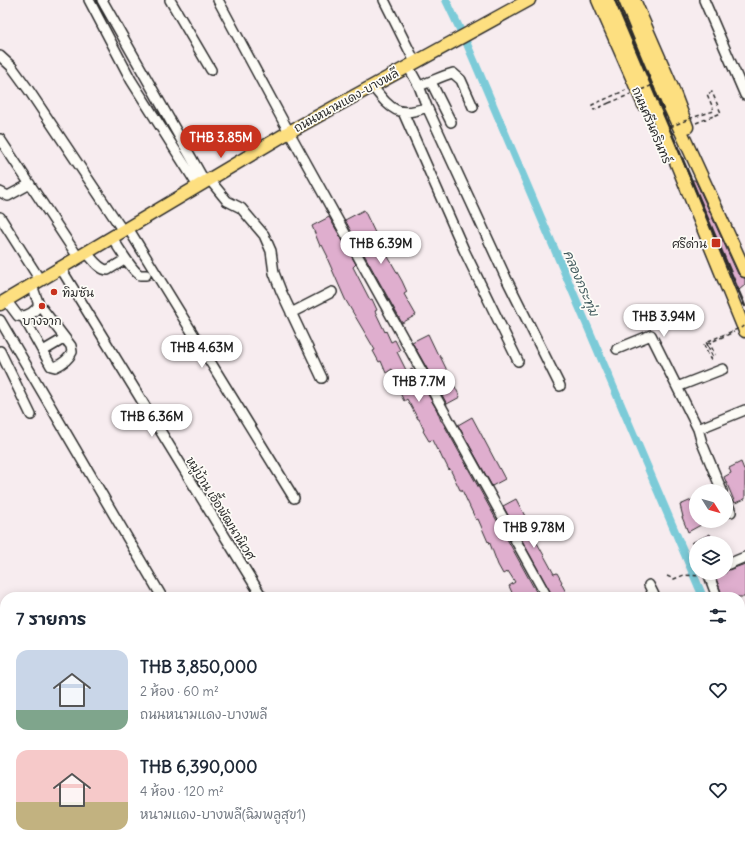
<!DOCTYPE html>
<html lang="th">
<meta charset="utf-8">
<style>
:root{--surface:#fff;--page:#f6f6f7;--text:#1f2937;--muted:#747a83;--accent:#c8321e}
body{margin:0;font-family:Delius,"Playpen Sans Thai",sans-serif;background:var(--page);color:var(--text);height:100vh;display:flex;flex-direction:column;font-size:15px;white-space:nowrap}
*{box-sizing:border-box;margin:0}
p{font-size:13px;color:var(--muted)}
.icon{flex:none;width:22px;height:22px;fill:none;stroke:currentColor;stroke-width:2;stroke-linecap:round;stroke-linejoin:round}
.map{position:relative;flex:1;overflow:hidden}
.side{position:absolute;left:0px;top:592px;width:745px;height:256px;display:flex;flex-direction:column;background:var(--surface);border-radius:16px 16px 0 0;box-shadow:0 2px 10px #0003}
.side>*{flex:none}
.needle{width:26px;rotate:127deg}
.tools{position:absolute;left:689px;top:484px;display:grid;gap:8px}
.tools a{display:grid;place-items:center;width:44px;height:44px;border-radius:50%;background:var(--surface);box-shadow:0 2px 10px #0003;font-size:20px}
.price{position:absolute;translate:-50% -34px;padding:0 9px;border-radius:14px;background:#fff;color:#222;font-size:13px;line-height:26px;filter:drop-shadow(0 1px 2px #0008)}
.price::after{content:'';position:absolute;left:50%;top:24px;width:12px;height:9px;margin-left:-6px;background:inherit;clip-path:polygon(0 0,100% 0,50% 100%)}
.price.selected{background:var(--accent);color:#fff}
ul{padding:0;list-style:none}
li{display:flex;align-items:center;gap:12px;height:100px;padding:0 16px}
li span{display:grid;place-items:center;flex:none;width:112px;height:80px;border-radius:12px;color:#555}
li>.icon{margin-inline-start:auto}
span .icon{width:48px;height:48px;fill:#fffc;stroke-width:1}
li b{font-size:17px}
h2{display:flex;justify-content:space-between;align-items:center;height:48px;padding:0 16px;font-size:17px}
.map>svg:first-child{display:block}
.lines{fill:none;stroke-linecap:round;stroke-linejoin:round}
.canal{stroke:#7ccbd8;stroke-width:8}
.building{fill:#dfaece;stroke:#2b2b2b}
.minor-casing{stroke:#2b2b2b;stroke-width:12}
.major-casing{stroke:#2b2b2b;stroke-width:15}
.path{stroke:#2b2b2b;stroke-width:1.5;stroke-dasharray:4 3;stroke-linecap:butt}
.minor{stroke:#fdfcf7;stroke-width:9}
.major{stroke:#fddf80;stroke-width:12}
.rail{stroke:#2b2b2b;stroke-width:2.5}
.path-bridge{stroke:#2b2b2b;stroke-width:1.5;stroke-dasharray:4 3;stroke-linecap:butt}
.poi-dot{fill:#c8321e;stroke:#fdfcf7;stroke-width:1.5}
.labels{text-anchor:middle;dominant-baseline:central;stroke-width:3.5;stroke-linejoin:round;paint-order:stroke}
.street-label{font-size:12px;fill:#2b2b2b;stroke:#fdfcf7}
.poi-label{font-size:12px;fill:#2b2b2b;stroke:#fdfcf7;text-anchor:end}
.water-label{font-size:13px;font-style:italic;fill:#435b5f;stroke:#fdfcf7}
</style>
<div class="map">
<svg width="745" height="848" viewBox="0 0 745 848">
<rect width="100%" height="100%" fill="#f7ecef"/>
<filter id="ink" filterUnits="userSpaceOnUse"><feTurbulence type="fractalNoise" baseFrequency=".025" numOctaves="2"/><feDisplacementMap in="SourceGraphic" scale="8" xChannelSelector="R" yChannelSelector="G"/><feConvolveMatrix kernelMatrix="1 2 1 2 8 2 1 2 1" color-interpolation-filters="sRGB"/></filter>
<g filter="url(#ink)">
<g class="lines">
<path class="canal" d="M446,0l21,44 236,553
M740,679l5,11"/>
</g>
<path class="building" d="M692,180h3l43,94 3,3 4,1v7l-6,5h-3z
M364,210l15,31 23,40 5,11 -3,2 12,21 -14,8 -57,-103z
M329,217l27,47 -3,3 17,33 2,-1 5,11 -2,1 10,21 1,-1 5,11 4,-2 5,10 -3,2 10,20 5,-3 5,11 2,-1 18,31 4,11h1l97,176h-25l-5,-11 6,-4 -7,-11 -5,3 -5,-9 -9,-24 -1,1 -10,-23 -2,1 -14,-30h-2l-10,-21 -1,1 -5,-10h-1l-5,-11 -1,1 -5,-10 -3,1 -6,-10 1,-1 -5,-11h-1l-11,-20 -3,2 -5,-10 2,-1 -9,-21 -6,4 -5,-12 -2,1 -6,-11 2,-1 -30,-51 -18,-41 1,-1 -6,-12 -2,1 -8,-20z
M428,334l10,21 1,-1 21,43 -13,7 -35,-62z
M472,417l33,62 -13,7 -34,-61z
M741,462l4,10v27l-10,4 -11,-26 7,-4 -2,-5z
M696,498v23h12l-20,11 -6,-15h1l-3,-12z
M516,499l11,21 -2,1 22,40 7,13 3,-1 5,9 -1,1 6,11 -6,3h-8l-50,-91z
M710,534l3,7 -4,2h-18z
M745,564v33h-22l-9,-24h12v-2z"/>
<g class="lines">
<defs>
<path id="minor" d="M89,0l42,80 67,106
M102,0l103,182
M170,0l41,70
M218,0l71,132 258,465
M384,0l31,62
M704,0l41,95
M0,56l12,11 16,22 95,142
M408,66l11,20c12,-4 22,-10 34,-13l8,7 12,27
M431,82l20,40
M372,86c18,22 25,33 55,21l79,171 54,108
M419,86l8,21
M403,112l61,138 54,111
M0,139l78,118
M209,179l18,22 14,7 23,27 7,16 3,22 7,18 41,87
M0,192l8,4 22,-12
M0,217l40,63
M128,228l166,270
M112,237c4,7 21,35 28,38 1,0 5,0 6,0
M86,252c6,6 13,18 22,18l18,-11
M60,267l202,330
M6,300l12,16c9,1 16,-3 21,-11l-7,-20
M291,313l41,-21
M23,316l28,50 4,1c7,-3 14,-8 17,-15l-1,-6 -33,-43
M0,320l162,277
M617,349l34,-14 47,94
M0,351l31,64
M43,351l22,-13
M677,387l46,-18
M722,491l-20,-48 -4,-14 47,-19
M726,500l5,12
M726,565l19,-8
M708,573l9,24
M649,585l6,12
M740,645l5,9
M740,735l5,5
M0,738l5,-3
M740,787l5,-2
M0,800l5,-3
M259,843l3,5
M322,843l3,5
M389,843l4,5
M462,843l3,5
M514,848l8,-5
M618,848l9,-5
M729,848l9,-5"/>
<path id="major" d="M598,0l46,105
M610,0l135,331
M625,0l38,92 82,179
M634,0l37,85 16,42
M0,304l289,-172 240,-132"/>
</defs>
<use href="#minor" class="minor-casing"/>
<use href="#major" class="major-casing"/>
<path class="path" d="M609,103l-15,7 -2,-5 34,-15
M696,123l25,-10 -9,-21 -5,2 6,14
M708,346l5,12 -3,1 -6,-14 30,-13
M667,576l7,3 10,-4 17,1"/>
<use href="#minor" class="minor"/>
<use href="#major" class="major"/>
<path class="rail" d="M615,0l130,306"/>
<path class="path-bridge" d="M609,103l44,-18 38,95
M670,127l24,-10 20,-6 -1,-3
M709,341l6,14
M708,346l-2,-4 39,-16"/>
</g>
</g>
<g class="poi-dot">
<rect x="711" y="238" width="10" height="10" rx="2"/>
<circle cx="54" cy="292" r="4"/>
<circle cx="42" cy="306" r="4"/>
</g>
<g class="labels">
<g class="street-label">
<text transform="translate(346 100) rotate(-29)">ถนนหนามแดง-บางพลี</text>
<text transform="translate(652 125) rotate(67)">ถนนศรีนครินทร์</text>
<text transform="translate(221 508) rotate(58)">หมู่บ้าน เอื้อพัฒนานิเวศ</text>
</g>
<g class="poi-label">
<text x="707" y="243">ศรีด่าน</text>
<text x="62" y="292" text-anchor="start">ทิมซัน</text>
<text x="42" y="320" text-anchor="middle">บางจาก</text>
</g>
<g class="water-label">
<text transform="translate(581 283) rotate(67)">คลองกระทุ่ม</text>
</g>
</g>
</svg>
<div class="tools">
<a><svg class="needle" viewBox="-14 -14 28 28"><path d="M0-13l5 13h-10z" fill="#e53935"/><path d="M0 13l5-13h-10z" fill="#747a83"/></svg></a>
<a><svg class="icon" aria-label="layers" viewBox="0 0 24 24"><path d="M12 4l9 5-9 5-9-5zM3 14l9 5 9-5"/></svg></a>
</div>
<b class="price selected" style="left:221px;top:159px">THB 3.85M</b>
<b class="price" style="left:381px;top:265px">THB 6.39M</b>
<b class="price" style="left:664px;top:338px">THB 3.94M</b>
<b class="price" style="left:202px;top:369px">THB 4.63M</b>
<b class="price" style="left:419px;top:403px">THB 7.7M</b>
<b class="price" style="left:152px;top:438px">THB 6.36M</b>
<b class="price" style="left:534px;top:549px">THB 9.78M</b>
<section class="side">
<h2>7 รายการ<svg class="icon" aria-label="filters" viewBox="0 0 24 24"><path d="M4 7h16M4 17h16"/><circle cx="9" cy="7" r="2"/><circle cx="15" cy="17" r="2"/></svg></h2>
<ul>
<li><span style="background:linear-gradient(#c9d6e8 75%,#7fa58c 0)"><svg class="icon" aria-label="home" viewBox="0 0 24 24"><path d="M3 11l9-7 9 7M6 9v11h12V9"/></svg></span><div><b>THB 3,850,000</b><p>2 ห้อง · 60 m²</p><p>ถนนหนามแดง-บางพลี</p></div><svg class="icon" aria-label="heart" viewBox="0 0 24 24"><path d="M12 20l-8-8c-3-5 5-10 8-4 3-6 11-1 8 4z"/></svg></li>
<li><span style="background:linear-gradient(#f6c9c9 65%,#c2b280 0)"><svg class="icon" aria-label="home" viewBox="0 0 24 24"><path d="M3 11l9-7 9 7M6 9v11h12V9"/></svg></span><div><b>THB 6,390,000</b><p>4 ห้อง · 120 m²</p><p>หนามแดง-บางพลี(ฉิมพลูสุข1)</p></div><svg class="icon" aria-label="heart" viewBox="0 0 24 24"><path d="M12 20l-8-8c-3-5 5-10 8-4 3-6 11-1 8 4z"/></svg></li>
</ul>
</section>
</div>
